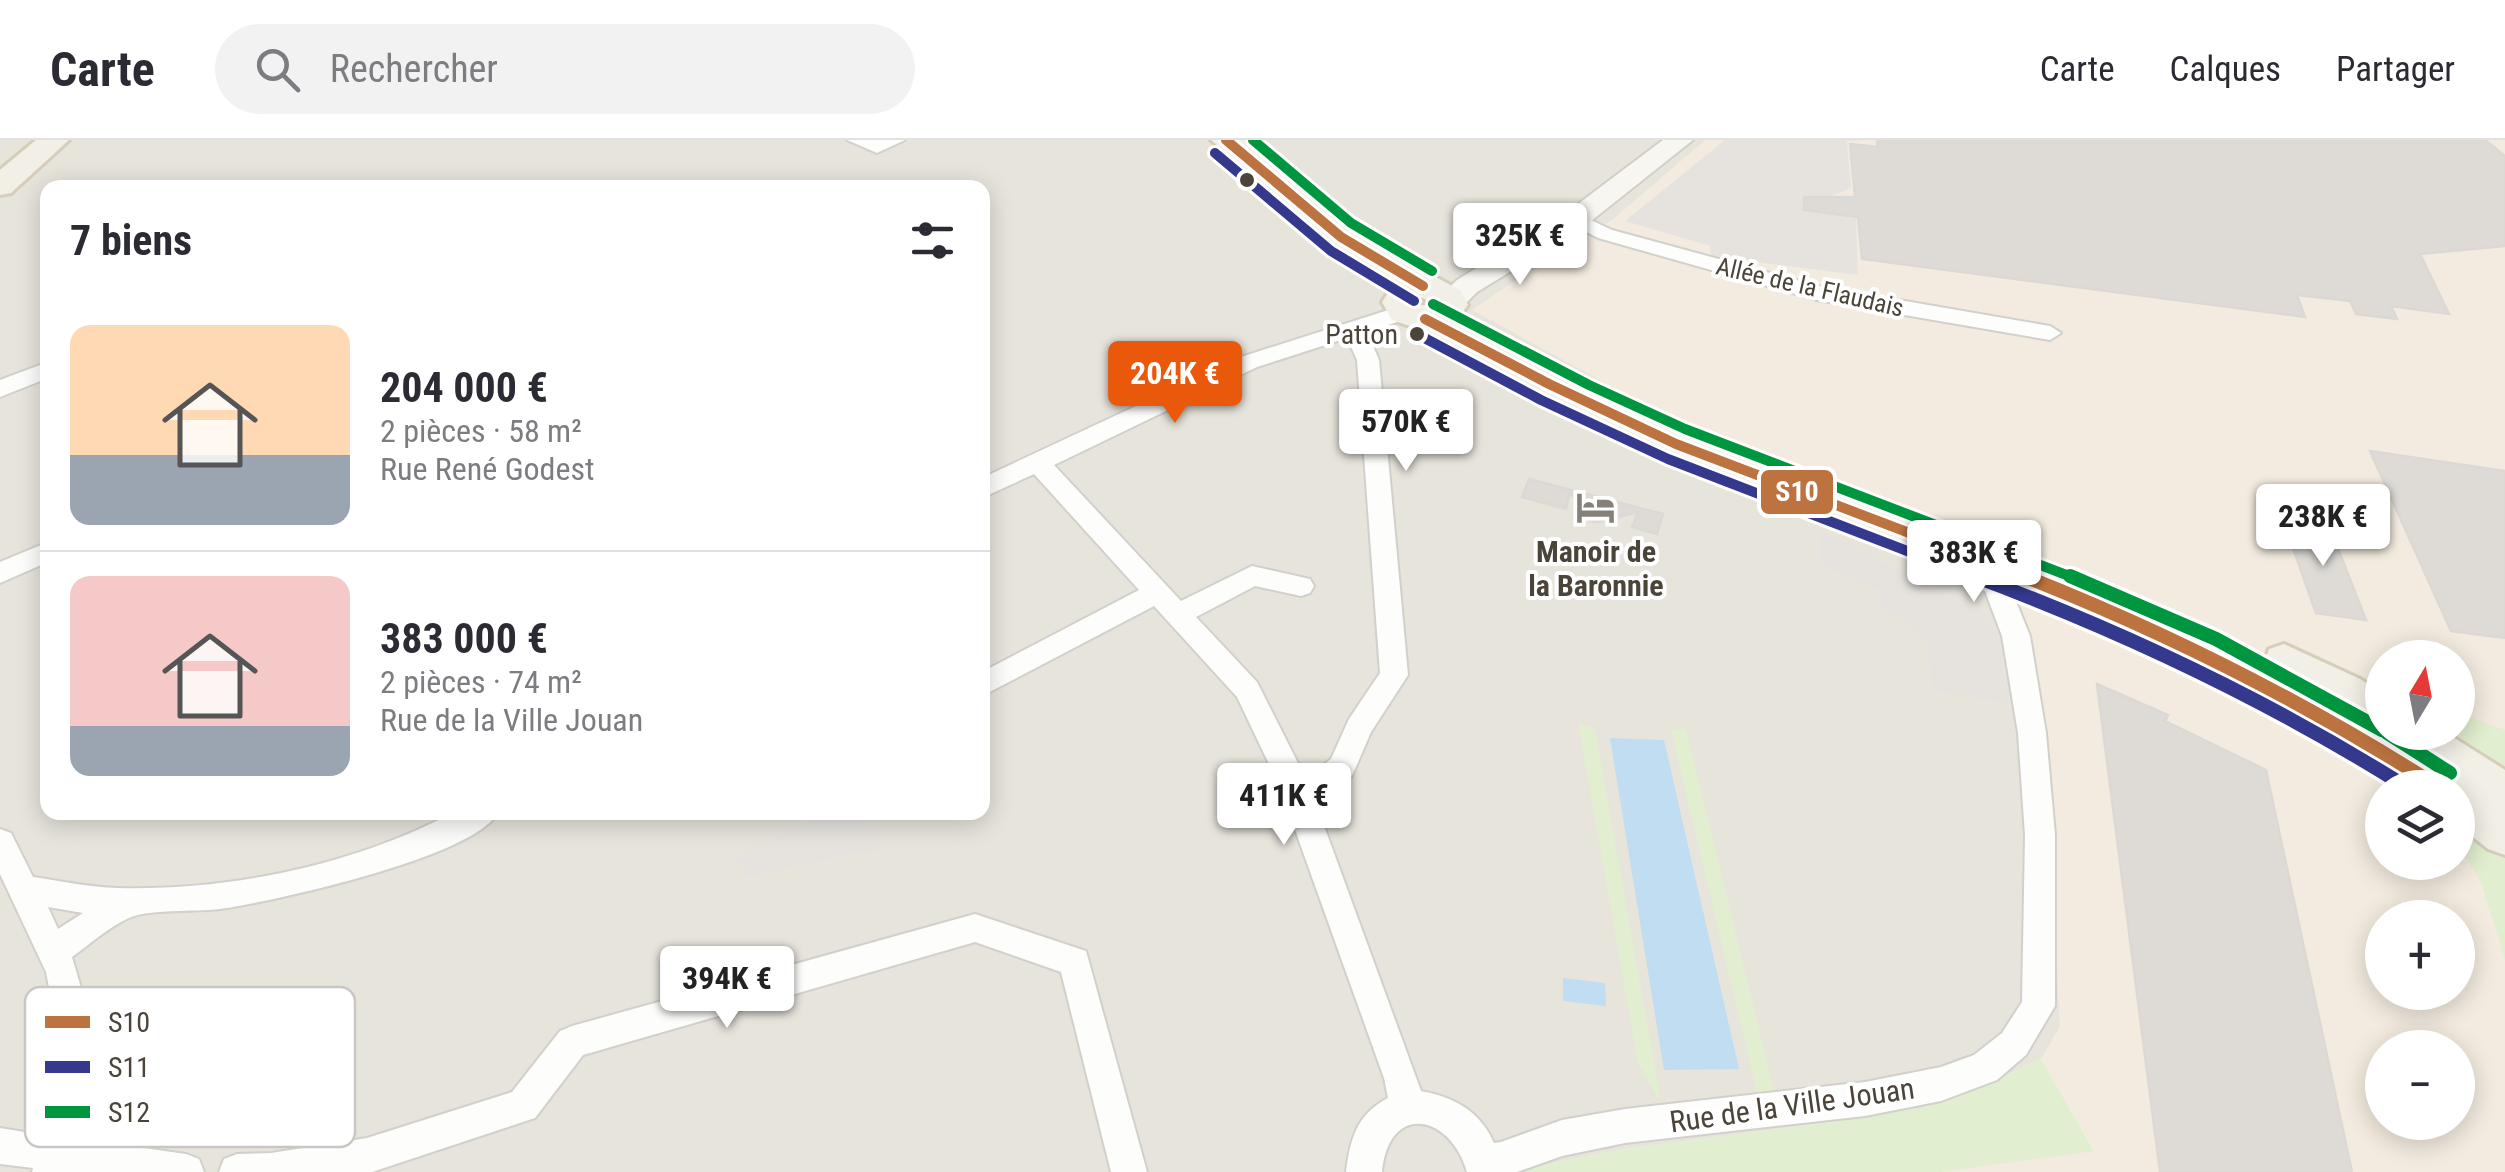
<!DOCTYPE html>
<html lang="fr">
<meta charset="utf-8">
<style>
:root{--surface:#fff;--page:#f2f2f3;--text:#2b2b33;--muted:#7c7c81;--line:#e1e1e2;--accent:#ea580c}
body{margin:0;font-family:"Roboto Condensed",sans-serif;background:var(--page);color:var(--text);height:100vh;display:flex;flex-direction:column;font-size:38px;white-space:nowrap}
*{box-sizing:border-box;margin:0}
p{font-size:32px;color:var(--muted)}
.icon{flex:none;width:55px;height:55px;fill:none;stroke:currentColor;stroke-width:2;stroke-linecap:round;stroke-linejoin:round}
.map{position:relative;flex:1;overflow:hidden}
.details{position:absolute;left:40px;top:40px;width:950px;height:640px;display:flex;flex-direction:column;background:var(--surface);border-radius:20px;box-shadow:0 5px 25px #0003}
.details>*{flex:none}
.needle{width:65px;rotate:10deg}
.fabs{position:absolute;left:2365px;top:500px;display:grid;gap:20px}
.fabs a{display:grid;place-items:center;width:110px;height:110px;border-radius:50%;background:var(--surface);box-shadow:0 5px 25px #0003;font-size:50px}
.price{position:absolute;translate:-50% -85px;padding:0 22px;border-radius:10px;background:#fff;color:#222;font-size:32px;line-height:65px;filter:drop-shadow(0 2px 5px #0008)}
.price::after{content:'';position:absolute;left:50%;top:60px;width:30px;height:22px;margin-left:-15px;background:inherit;clip-path:polygon(0 0,100% 0,50% 100%)}
.price.selected{background:var(--accent);color:#fff}
ul{padding:0;list-style:none}
li{display:flex;align-items:center;gap:30px;height:250px;padding:0 30px}
li+li{border-top:2px solid var(--line)}
li span{display:grid;place-items:center;flex:none;width:280px;height:200px;border-radius:20px;color:#555}
li>.icon{margin-inline-start:auto}
span .icon{width:120px;height:120px;fill:#fffc;stroke-width:1}
li b{font-size:42px}
h2{display:flex;justify-content:space-between;align-items:center;height:120px;padding:0 30px;font-size:42px}
header{display:flex;align-items:center;gap:60px;box-sizing:border-box;height:140px;padding:0 50px;background:var(--surface);border-bottom:2px solid var(--line)}
header strong{font-size:48px}
nav{display:flex;gap:55px;margin-inline-start:auto;font-size:35px}
.search{width:700px;height:90px;background:var(--page);display:flex;align-items:center;gap:25px;box-sizing:border-box;padding:0 35px;border-radius:55px;color:var(--muted);font-size:38px}
.map>svg:first-child{display:block}
.residential{fill:#e7e4dc;fill-rule:evenodd}
.commercial{fill:#f3ebdf;fill-rule:evenodd}
.green{fill:#e1eecf}
.parking{fill:#e6e3df}
.water{fill:#c0ddf1}
.building{fill:#dedbd6;stroke:#dcd9d4;stroke-width:2.5}
.lines{fill:none;stroke-linecap:round;stroke-linejoin:round}
.street-casing{stroke:#d2d0cb;stroke-width:4}
.secondary-casing{stroke:#d3cfc5;stroke-width:4}
.primary-casing{stroke:#d6cebb;stroke-width:6}
.street{fill:#fdfdfc;fill-rule:evenodd}
.secondary{fill:#f7f6f1;fill-rule:evenodd}
.primary{fill:#f2efe6;fill-rule:evenodd}
.bus-1-far1-casing{stroke:#fff;stroke-width:16}
.bus-1-casing{stroke:#fff;stroke-width:21}
.bus-2-far1-casing{stroke:#fff;stroke-width:16}
.bus-2-casing{stroke:#fff;stroke-width:21}
.bus-3-far1-casing{stroke:#fff;stroke-width:16}
.bus-3-casing{stroke:#fff;stroke-width:21}
.bus-1-far1{stroke:#bc7340;stroke-width:10}
.bus-1{stroke:#bc7340;stroke-width:14}
.bus-2-far1{stroke:#34398e;stroke-width:10}
.bus-2{stroke:#34398e;stroke-width:14}
.bus-3-far1{stroke:#009640;stroke-width:10}
.bus-3{stroke:#009640;stroke-width:14}
.bus-dot{fill:#4b4439;stroke:#fff;stroke-width:4}
.labels{text-anchor:middle;dominant-baseline:central;stroke-width:8;stroke-linejoin:round;paint-order:stroke}
.far-street-label{font-size:25px;fill:#4b4439;stroke:#fff}
.bus-label{font-size:28px;fill:#4b4439;stroke:#fff;text-anchor:end}
.poi-label{font-size:30px;font-weight:bold;fill:#4b4439;stroke:#fff}
.street-label{font-size:30px;fill:#4b4439;stroke:#fff}
.key{fill:#fff;stroke:#c9c7c4;stroke-width:2.5}
.key-label{font-size:28px;fill:#4b4439}
.line-badge{stroke:#fff;stroke-width:4}
.badge-label{font-size:28px;text-anchor:middle;font-weight:bold;fill:#fff}
</style>
<header>
<strong>Carte</strong>
<div class="search"><svg class="icon" aria-label="search" viewBox="0 0 24 24"><circle cx="10" cy="10" r="6"/><path d="M15 15l6 6"/></svg>Rechercher</div>
<nav><a>Carte</a><a>Calques</a><a>Partager</a></nav>
</header>
<div class="map">
<svg width="2505" height="1032" viewBox="0 0 2505 1032">
<rect width="100%" height="100%" fill="#f4f2ee"/>
<path class="residential" d="M0,0h1706l-95,81 -31,15 -107,74 454,208 112,39 -1,145 12,111 10,214 -19,32 -88,41 -114,21 -208,27 -106,20 -1,4h-1524zM48,48h934v624h-934z"/>
<path class="commercial" d="M1706,0h799v1032h-565l154,-22 -53,-91 19,-32 -10,-214 -29,-211 18,-45 -346,-126 -221,-121 109,-74 30,-15zM2382,518h76v74h-76zM2382,648h76v74h-76zM2382,778h76v74h-76zM2382,908h76v74h-76z"/>
<path class="green" d="M2053,461l174,72 184,114h-14l-145,-86 -212,-98z
M2458,573l47,17v59l-64,-56 17,-1z
M1578,583l17,6 66,373 -23,-38z
M1686,589l88,361 -17,3 -86,-363z
M2458,686l18,14 12,-6 17,21v105l-24,-78 -23,-37z
M2041,919l53,92 -154,21h-416v-4l107,-20 208,-27 114,-21z"/>
<path class="parking" d="M1725,0h144l-22,1 4,47 -22,9 10,18 17,2 2,58 -147,-19 -1,-10 -85,-25z
M1821,391l162,82 14,20 12,70 -75,-12 -7,-50 -14,-14 -37,-24 5,-12 -61,-26z
M826,673h30l27,35 -137,29 -11,-20z"/>
<path class="water" d="M1610,598l54,2 75,329 -75,1z
M1563,838l42,5 1,23 -43,-5z"/>
<path class="building" d="M1877,0h608l20,16v90l-85,8 29,60 -58,-8 6,13 -41,-5 -6,-13 -53,-6 8,22 -443,-58 -4,-42 -54,-7v-13h51l-5,-53 28,3z
M2370,311l135,20v167l-54,-7z
M1529,339l134,35 -6,20 -25,-7 6,-15 -40,10 -8,-1 -20,-29 -4,17 -44,-12z
M2282,377l46,6 38,97 -50,-7z
M2097,544l71,31 -3,6 101,49 86,402h-192z"/>
<g class="lines">
<defs>
<path id="street" d="M847,0h58l-28,13z
M1576,73l36,17 206,56 232,40 11,7 -11,7 -233,-40 -219,-62 -29,-15 -3,-4z
M1404,165l11,7 -3,5 -45,15 12,28 29,315 -37,57 -19,44 -12,10 -28,7 109,298c33,6 59,20 73,52l7,-1 61,-22 63,-11 240,-27 76,-15 33,-12 28,-22 20,-31 3,-167 -7,-102 -16,-97 -20,-53 -15,-23 4,-7h18l18,26 23,57 16,97 9,102v171l-29,49 -29,25 -56,21 -76,15 -240,27 -63,13 -45,16h-50c-16,-57 -78,-71 -85,0h-36c4,-33 11,-58 42,-74l-4,-20 -105,-293 -42,-88 -83,-91 -172,90v-24l157,-82 -105,-116 -52,24v-20l259,-121zM1347,198l10,22 23,313 -31,46 -18,40 -9,7 -20,5 -45,-89 -61,-65 59,-31 46,10 9,-3 4,-7 -4,-7 -58,-13 -71,35 -127,-136 203,-98z
M48,222v16l-48,19v-17z
M48,402v20l-48,21v-21z
M454,672h44c-22,45 -227,90 -278,97 -24,3 -72,0 -91,9 -20,9 -39,26 -57,39l15,51 -15,130 114,16 13,5 5,13h-172l1,-4 -33,-4v-36l37,6 16,-126 -7,-36 -46,-98v-45l11,4 22,44c28,4 56,10 84,11 112,3 238,-23 337,-76zM48,767l35,6 -25,16z
M975,774l111,37 61,221h-36l-50,-200 -86,-30 -392,113 -48,63 -163,54h-153l5,-13 13,-5 34,-1 96,-15 145,-46 48,-61 12,-5z"/>
<path id="secondary" d="M1663,0h30l-107,85 -109,67 -16,16h-22l-4,-7 22,-21 109,-67z"/>
<path id="primary" d="M36,0h33l-58,53 -11,2v-25z
M1211,0h33l108,90 109,61 7,14 -12,16c76,41 152,79 231,113 191,80 391,136 577,229l5,-14 15,-5 76,35 22,14v39l14,4 2,-4h47l60,38v85l-17,-6 -30,-24v-37h-55l-96,-63 -124,-64 -128,-56 -392,-152 -127,-58 -123,-68 -21,-7 -10,-18 13,-19 -65,-39zM1423,158l11,6v1h-17v-6z"/>
</defs>
<use href="#street" class="street-casing"/>
<use href="#secondary" class="secondary-casing"/>
<use href="#primary" class="primary-casing"/>
<use href="#street" class="street"/>
<use href="#secondary" class="secondary"/>
<use href="#primary" class="primary"/>
<defs>
<path id="bus-1-far1" d="M1226,0l115,97 82,49
M1425,179l124,65 127,60 354,135"/>
<path id="bus-1" d="M2024,436c147,58 283,127 416,212"/>
<path id="bus-2-far1" d="M1215,13l116,98 83,50
M1417,194l124,66 127,59 312,120"/>
<path id="bus-2" d="M1974,436c153,57 296,125 434,212"/>
<path id="bus-3-far1" d="M1253,0l98,83 81,48
M1433,164l156,81 96,44 392,150"/>
<path id="bus-3" d="M2070,436l146,63 166,91
M2386,592l64,41"/>
</defs>
<use href="#bus-1-far1" class="bus-1-far1-casing"/>
<use href="#bus-1" class="bus-1-casing"/>
<use href="#bus-2-far1" class="bus-2-far1-casing"/>
<use href="#bus-2" class="bus-2-casing"/>
<use href="#bus-3-far1" class="bus-3-far1-casing"/>
<use href="#bus-3" class="bus-3-casing"/>
<use href="#bus-1-far1" class="bus-1-far1"/>
<use href="#bus-1" class="bus-1"/>
<use href="#bus-2-far1" class="bus-2-far1"/>
<use href="#bus-2" class="bus-2"/>
<use href="#bus-3-far1" class="bus-3-far1"/>
<use href="#bus-3" class="bus-3"/>
</g>
<defs>
<symbol id="hotel-bare" viewBox="-9 -9 18 18"><path d="M-6-4.5h1.5V1H6V5H4.5V3h-9V5H-6ZM-4 0a1.8 1.8 0 1 1 3.6 0ZM.5 0V-2.5h3Q6-2.5 6 0Z" fill="#868178" stroke="#fff" stroke-width="2.5" paint-order="stroke"/></symbol>
</defs>
<g fill-rule="evenodd">
<use href="#hotel-bare" x="1568" y="340" width="55" height="55"/>
</g>
<g class="bus-dot">
<circle cx="1247" cy="40" r="9"/>
<circle cx="1417" cy="194" r="9"/>
</g>
<g class="labels">
<g class="far-street-label">
<text transform="translate(1810 147) rotate(13)">Allée de la Flaudais</text>
</g>
<g class="bus-label">
<text x="1398" y="194">Patton</text>
</g>
<g class="poi-label">
<text x="1596" y="411">Manoir de<tspan x="1596" dy="34">la Baronnie</tspan></text>
</g>
<g class="street-label">
<text transform="translate(1792 965) rotate(-8)">Rue de la Ville Jouan</text>
</g>
</g>
<rect x="25" y="847" width="330" height="160" rx="15" class="key"/>
<rect x="45" y="876" width="45" height="12" fill="#bc7340"/>
<rect x="45" y="921" width="45" height="12" fill="#34398e"/>
<rect x="45" y="966" width="45" height="12" fill="#009640"/>
<g class="key-label">
<text x="108" y="892">S10</text>
<text x="108" y="937">S11</text>
<text x="108" y="982">S12</text>
</g>
<rect class="line-badge" x="1759" y="328" width="76" height="48" rx="10" fill="#bc7340"/>
<g class="badge-label">
<text x="1797" y="361">S10</text>
</g>
</svg>
<div class="fabs">
<a><svg class="needle" viewBox="-14 -14 28 28"><path d="M0-13l5 13h-10z" fill="#e53935"/><path d="M0 13l5-13h-10z" fill="#7c7c81"/></svg></a>
<a><svg class="icon" aria-label="layers" viewBox="0 0 24 24"><path d="M12 4l9 5-9 5-9-5zM3 14l9 5 9-5"/></svg></a>
<a>+</a>
<a>−</a>
</div>
<b class="price" style="left:1520px;top:148px">325K €</b>
<b class="price selected" style="left:1175px;top:286px">204K €</b>
<b class="price" style="left:1406px;top:334px">570K €</b>
<b class="price" style="left:2323px;top:429px">238K €</b>
<b class="price" style="left:1974px;top:465px">383K €</b>
<b class="price" style="left:1284px;top:708px">411K €</b>
<b class="price" style="left:727px;top:891px">394K €</b>
<section class="details">
<h2>7 biens<svg class="icon" aria-label="filters" viewBox="0 0 24 24"><path d="M4 7h16M4 17h16"/><circle cx="9" cy="7" r="2"/><circle cx="15" cy="17" r="2"/></svg></h2>
<ul>
<li><span style="background:linear-gradient(#ffd9b3 65%,#9aa5b1 0)"><svg class="icon" aria-label="home" viewBox="0 0 24 24"><path d="M3 11l9-7 9 7M6 9v11h12V9"/></svg></span><div><b>204 000 €</b><p>2 pièces · 58 m²</p><p>Rue René Godest</p></div></li>
<li><span style="background:linear-gradient(#f6c9c9 75%,#9aa5b1 0)"><svg class="icon" aria-label="home" viewBox="0 0 24 24"><path d="M3 11l9-7 9 7M6 9v11h12V9"/></svg></span><div><b>383 000 €</b><p>2 pièces · 74 m²</p><p>Rue de la Ville Jouan</p></div></li>
</ul>
</section>
</div>
